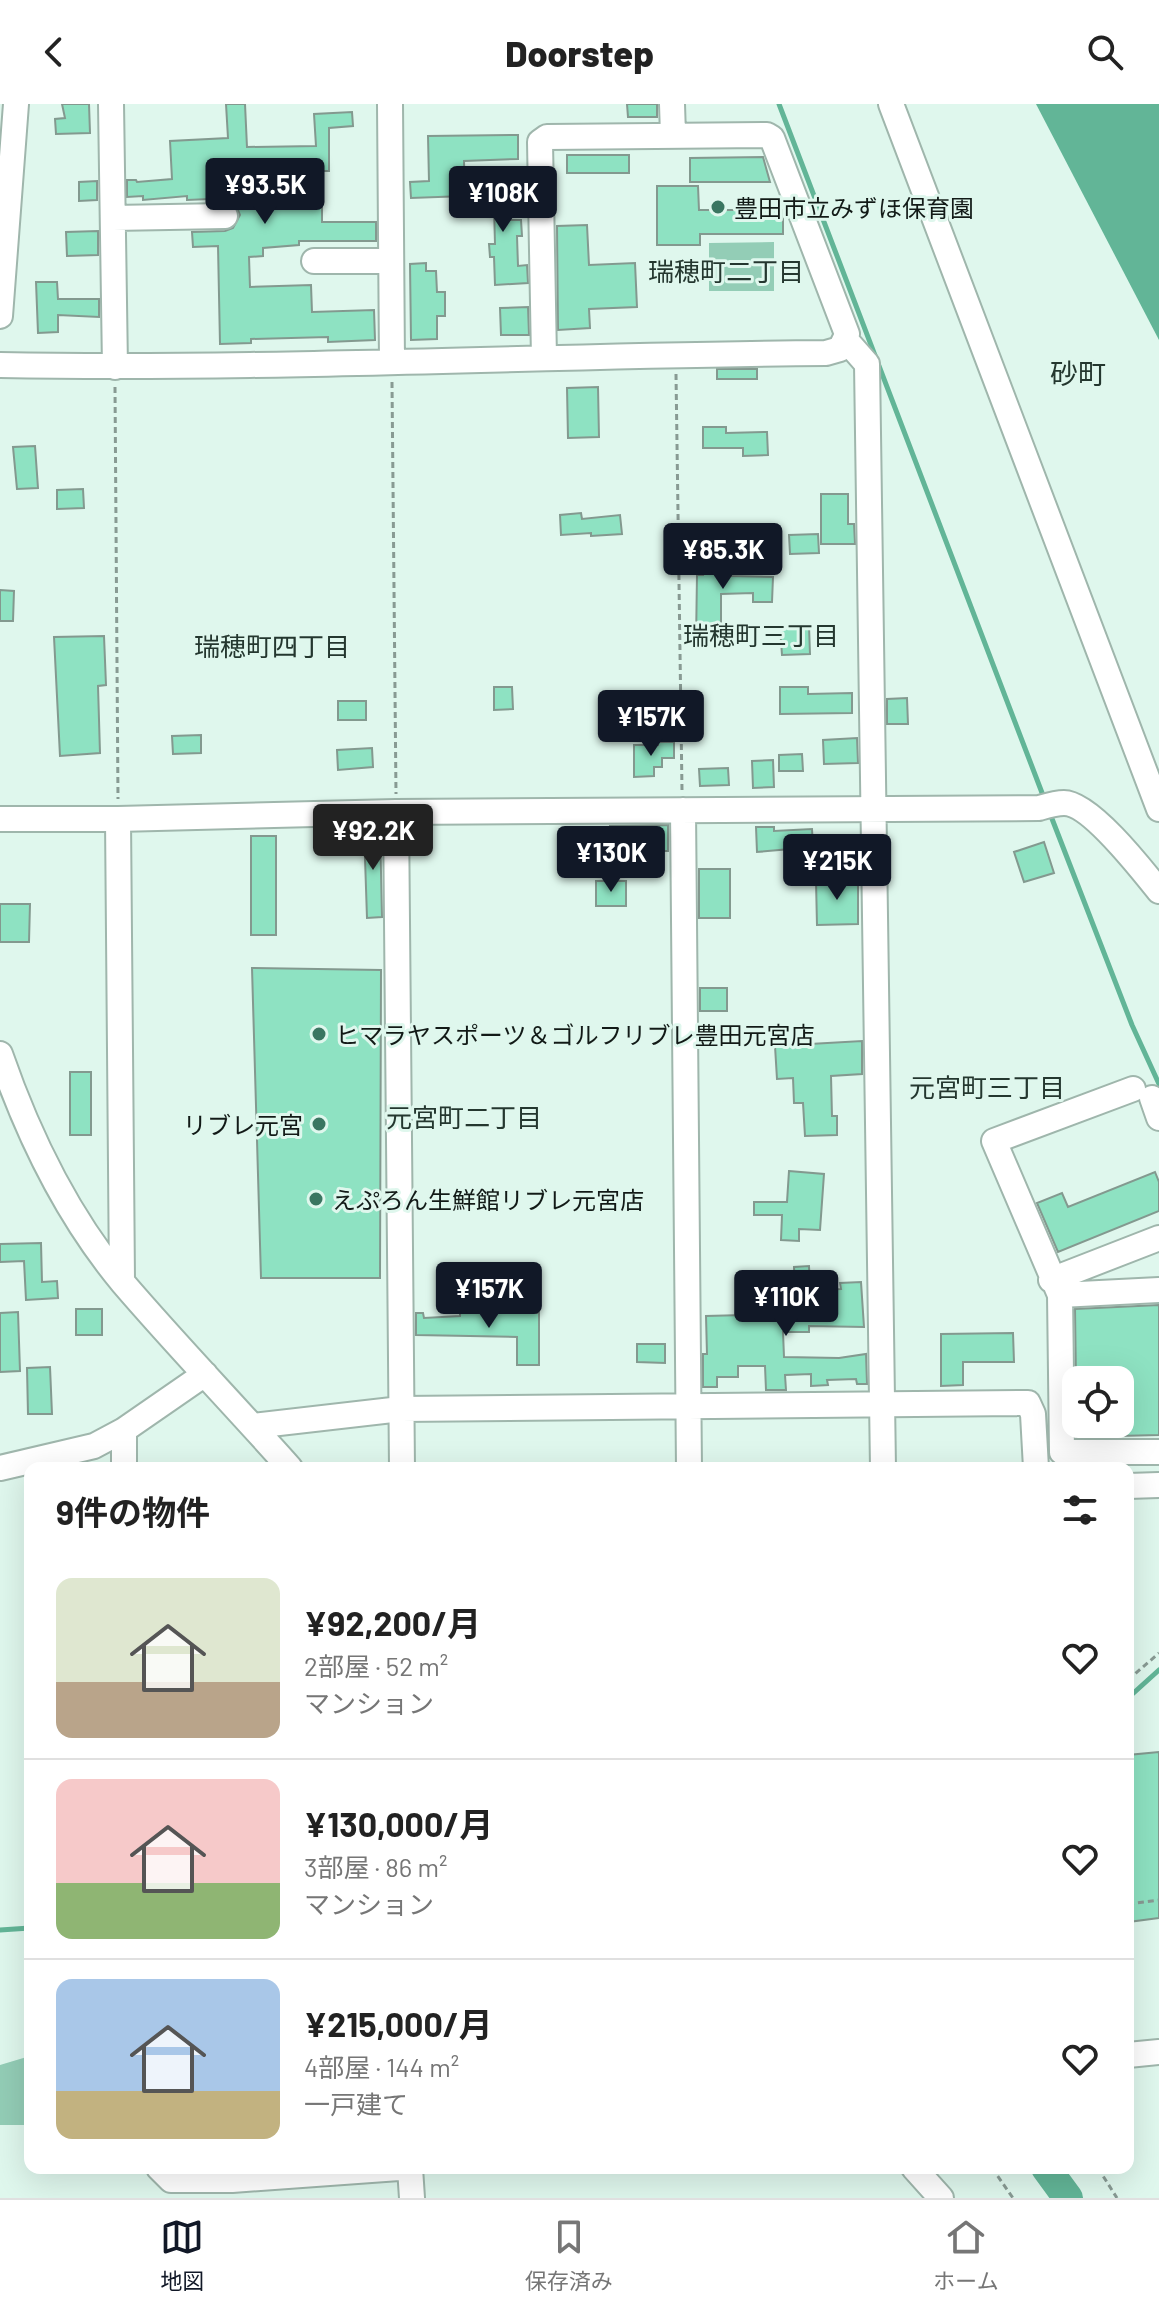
<!DOCTYPE html>
<html lang="ja">
<meta charset="utf-8">
<style>
:root{--surface:#fff;--page:#f2f2f2;--text:#222;--muted:#767676;--line:#e0e0e0;--accent:#111827}
body{margin:0;font-family:Barlow,"Noto Sans JP",sans-serif;background:var(--page);color:var(--text);height:100vh;display:flex;flex-direction:column;font-size:30px;white-space:nowrap}
*{box-sizing:border-box;margin:0}
p{font-size:26px;color:var(--muted)}
.icon{flex:none;width:44px;height:44px;fill:none;stroke:currentColor;stroke-width:2;stroke-linecap:round;stroke-linejoin:round}
.map{position:relative;flex:1;overflow:hidden}
.drawer{position:absolute;left:24px;top:1358px;width:1110px;height:712px;display:flex;flex-direction:column;background:var(--surface);border-radius:16px;box-shadow:0 8px 32px #0002}
.drawer>*{flex:none}
.controls{position:absolute;left:1062px;top:1262px;display:grid;gap:16px}
.controls a{display:grid;place-items:center;width:72px;height:72px;border-radius:16px;background:var(--surface);box-shadow:0 8px 32px #0002;font-size:40px}
.price{position:absolute;translate:-50% -68px;padding:0 18px;border-radius:8px;background:var(--accent);color:#fff;font-size:26px;line-height:52px;filter:drop-shadow(0 2px 4px #0008)}
.price::after{content:'';position:absolute;left:50%;top:48px;width:24px;height:18px;margin-left:-12px;background:inherit;clip-path:polygon(0 0,100% 0,50% 100%)}
.price.current{background:#222;color:#fff}
ul{padding:0;list-style:none}
li{display:flex;align-items:center;gap:24px;height:200px;padding:0 32px}
li+li{border-top:2px solid var(--line)}
li span{display:grid;place-items:center;flex:none;width:224px;height:160px;border-radius:16px;color:#555}
li>.icon{margin-inline-start:auto}
span .icon{width:96px;height:96px;fill:#fffc;stroke-width:1}
li b{font-size:34px}
h2{display:flex;justify-content:space-between;align-items:center;height:96px;padding:0 32px;font-size:34px}
header{display:flex;justify-content:space-between;align-items:center;height:104px;padding:0 32px;background:var(--surface);font-size:36px;font-weight:800}
.tab-bar{display:flex;justify-content:space-around;align-items:center;height:112px;border-top:2px solid var(--line);background:var(--surface);font-size:22px;color:var(--muted)}
.tab-bar a{display:grid;justify-items:center;gap:4px}
.tab-bar .current{color:var(--accent)}
.map>svg:first-child{display:block}
.green{fill:#93cdb6}
.water{fill:#62b597}
.lines{fill:none;stroke-linecap:round;stroke-linejoin:round}
.stream{stroke:#62b597;stroke-width:5}
.river{stroke:#62b597;stroke-width:30}
.building{fill:#8ee2c2;stroke:#83998f;stroke-width:2}
.minor-casing{stroke:#9fb6ac;stroke-width:28}
.path{stroke:#889a93;stroke-width:3;stroke-dasharray:6 4;stroke-linecap:butt}
.minor{stroke:#fff;stroke-width:24}
.poi-dot{fill:#3a7661;stroke:#dff7ed;stroke-width:3}
.labels{text-anchor:middle;dominant-baseline:central;stroke-width:6;stroke-linejoin:round;paint-order:stroke}
.poi-label{font-size:24px;fill:#121a17;stroke:#dff7ed;text-anchor:start}
.neighbourhood-label{font-size:26px;fill:#24372f;stroke:#dff7ed}
.quarter-label{font-size:28px;fill:#24372f;stroke:#dff7ed}
</style>
<header><svg class="icon" aria-label="back" viewBox="0 0 24 24"><path d="M15 5l-7 7 7 7"/></svg>Doorstep<svg class="icon" aria-label="search" viewBox="0 0 24 24"><circle cx="10" cy="10" r="6"/><path d="M15 15l6 6"/></svg></header>
<div class="map">
<svg width="1159" height="2094" viewBox="0 0 1159 2094">
<rect width="100%" height="100%" fill="#dff7ed"/>
<path class="green" d="M774,138v49h-65v-48z
M30,1952v69h-30v-60z"/>
<path class="water" d="M1036,0h123v236z"/>
<g class="lines">
<path class="stream" d="M779,0l265,694
M1049,707l83,214 27,59
M1128,1594l31,-28
M0,1826l30,-2"/>
<path class="river" d="M1046,2064l22,30"/>
</g>
<path class="building" d="M62,0h27l1,29 -34,1 -1,-15 10,-1z
M226,0h19l2,43 69,-1 -2,-32 38,-2 1,14 -24,2v43h-7v51h54v19h-77v4l-36,3v8l-14,1 1,30 61,-2 1,27 62,-2 1,30 -47,2v-5l-77,2v4l-31,1 -2,-98 -25,1 -1,-15 33,-1 8,-3 7,-13 -7,-17 -46,2v-4l-44,4v-4l-16,1v-17h9l1,2 35,-3 -2,-38 58,-3z
M627,0h30v13h-29z
M518,31v24l-54,2 1,35 -54,2 -1,-16 19,-1 -1,-45z
M567,51h62v18h-62z
M763,53l7,25h-80v-24z
M97,77v19l-18,1v-19z
M510,81l1,35h10l1,16h-5l1,30 9,-1 1,18 -33,2 -1,-28h-4l-1,-13h6l-1,-37 -21,1 -1,-21z
M657,82h41l1,24h84v24h-83v11h-43z
M587,121l2,40 46,-2 2,44 -48,2 1,19 -32,2 -1,-104z
M98,127v24l-31,1 -1,-24z
M426,159v8h10l1,21h8v24h-8v23l-26,1 -1,-76z
M36,178h21l1,17h41v18l-41,-2v17l-20,1z
M528,203l1,28h-28l-1,-27z
M717,265h40v10h-40z
M598,283l1,50 -31,1 -1,-50z
M703,323h23v6l41,-1 1,23 -25,1v-8h-40z
M35,342l3,42 -21,1 -4,-42z
M83,385l1,19 -27,1v-19z
M821,390h27v30h6l1,20h-34z
M581,409l1,6 38,-4 2,19 -31,2v-3l-30,2 -1,-20z
M818,430l1,19 -29,1 -1,-19z
M730,440v32l43,1 -1,25h-19v-9l-32,1v47l-25,1 1,-67h6v-30z
M0,486l14,1 -1,30h-13z
M809,522l1,28 -28,1 -2,-28z
M104,532l2,49 -8,1 2,67 -40,3 -6,-119z
M494,583h18l1,22 -19,1z
M780,583h28v7l44,-1v20l-72,1z
M907,594l1,26h-21v-25z
M338,597h28v19h-28z
M201,631v18l-28,1 -1,-18z
M857,634l1,25 -34,1 -1,-24z
M658,638h16v16h-12v9h-8v9l-20,1v-32h24z
M372,644l1,19 -35,3 -1,-20z
M802,650l1,17h-24v-16z
M773,656l1,27 -21,1 -1,-27z
M728,664l1,17 -29,1 -1,-17z
M668,721v26h-28v-9l-28,1 1,8h-20l-1,-20 18,-1v-4z
M380,723l2,90 -15,1 -3,-90z
M756,723h18v4l38,-2 1,18 -56,5z
M251,732h25v99h-25z
M1044,738l10,31 -30,9 -10,-30z
M699,765h31v49h-31z
M858,776v44l-41,1 -1,-44z
M596,777h30v25h-30z
M0,800h30l-1,38h-29z
M252,864l129,2 -1,308h-119z
M700,884h27v23h-27z
M862,937v33l-31,2 1,40h5v19l-32,1 -2,-33h-9l-1,-25 -16,1 -2,-33z
M70,968h21v63h-21z
M789,1067l35,3 -4,56 -21,-1v12l-18,-1 1,-25h-28v-13h33z
M1155,1068l4,10v29l-101,41 -21,-49 25,-10 6,14z
M41,1139l1,39 15,-1 1,17 -32,2 -2,-39 -24,1v-18z
M809,1162l1,24 31,-1 -1,-6 21,-1 3,45 -55,-1v6h-26l1,25 55,1 27,-4 1,30h-10l-1,-5 -29,1 1,5 -17,1v-12l-26,1 1,15h-20l-1,-24h-27v11h-21v10h-14v-33h4l-1,-38 38,-1v4l43,-2 1,-26h7l-1,-24z
M1159,1201v130l-82,2v-13h43v-44h-44l-1,-71z
M76,1205h26v26h-26z
M18,1208l2,59 -20,1v-59z
M416,1209h7l1,5 36,-2v-3h79v52h-22v-28l-101,-2z
M1013,1229l1,29h-51v23l-22,1v-52z
M637,1240h28v19l-28,-1z
M50,1263l2,47h-24l-1,-46z
M1159,1648v166l-31,4v-167z"/>
<g class="lines">
<defs>
<path id="minor" d="M111,0l4,263
M390,0l2,258
M672,0l1,31
M891,0l268,705
M113,114l112,-2
M314,157h77
M0,212l16,-212
M544,254l-4,-216 7,-5 220,-2 5,3 75,196 -2,5 22,25 16,1104
M0,261c275,5 551,-10 826,-12l14,-4 5,-10
M683,706l6,658
M396,708l6,656
M0,715h118l278,-7 643,-4c7,-2 17,-5 25,-5 26,0 79,68 95,88
M118,715l4,462
M0,950c28,81 68,163 123,229 54,63 112,123 167,185
M1133,985l-139,52 66,154 2,157h97
M1152,994l7,20
M1051,1176l108,-42
M1060,1191l99,-5
M253,1322l148,-17 627,-6 5,11 3,54
M0,1364l94,-22 30,-16 81,-56
M124,1364v-38
M1128,1382l31,-1
M1128,1951l31,-3
M159,2064l12,12h61l167,-12
M410,2064l2,30
M914,2064l27,30"/>
</defs>
<use href="#minor" class="minor-casing"/>
<path class="path" d="M676,270l6,416
M392,278l4,412
M115,283l3,412
M1128,1576l31,-27
M1128,1800l31,-4
M992,2064l21,30
M1098,2064l19,30"/>
<use href="#minor" class="minor"/>
</g>
<g class="poi-dot">
<circle cx="718" cy="103" r="8"/>
<circle cx="319" cy="930" r="8"/>
<circle cx="319" cy="1020" r="8"/>
<circle cx="316" cy="1095" r="8"/>
</g>
<g class="labels">
<g class="poi-label">
<text x="734" y="103">豊田市立みずほ保育園</text>
<text x="335" y="930">ヒマラヤスポーツ＆ゴルフリブレ豊田元宮店</text>
<text x="303" y="1020" text-anchor="end">リブレ元宮</text>
<text x="332" y="1095">えぷろん生鮮館リブレ元宮店</text>
</g>
<g class="neighbourhood-label">
<text x="726" y="166">瑞穂町二丁目</text>
<text x="761" y="530">瑞穂町三丁目</text>
<text x="272" y="541">瑞穂町四丁目</text>
<text x="987" y="982">元宮町三丁目</text>
<text x="464" y="1012">元宮町二丁目</text>
</g>
<g class="quarter-label">
<text x="1078" y="269">砂町</text>
</g>
</g>
</svg>
<div class="controls">
<a><svg class="icon" aria-label="locate" viewBox="0 0 24 24"><circle cx="12" cy="12" r="6"/><path d="M12 2v4M12 18v4M2 12h4M18 12h4"/></svg></a>
</div>
<b class="price" style="left:265px;top:122px">¥93.5K</b>
<b class="price" style="left:503px;top:130px">¥108K</b>
<b class="price" style="left:723px;top:487px">¥85.3K</b>
<b class="price" style="left:651px;top:654px">¥157K</b>
<b class="price current" style="left:373px;top:768px">¥92.2K</b>
<b class="price" style="left:611px;top:790px">¥130K</b>
<b class="price" style="left:837px;top:798px">¥215K</b>
<b class="price" style="left:489px;top:1226px">¥157K</b>
<b class="price" style="left:786px;top:1234px">¥110K</b>
<section class="drawer">
<h2>9件の物件<svg class="icon" aria-label="filters" viewBox="0 0 24 24"><path d="M4 7h16M4 17h16"/><circle cx="9" cy="7" r="2"/><circle cx="15" cy="17" r="2"/></svg></h2>
<ul>
<li><span style="background:linear-gradient(#dfe7d0 65%,#b9a48a 0)"><svg class="icon" aria-label="home" viewBox="0 0 24 24"><path d="M3 11l9-7 9 7M6 9v11h12V9"/></svg></span><div><b>¥92,200/月</b><p>2部屋 · 52 m²</p><p>マンション</p></div><svg class="icon" aria-label="heart" viewBox="0 0 24 24"><path d="M12 20l-8-8c-3-5 5-10 8-4 3-6 11-1 8 4z"/></svg></li>
<li><span style="background:linear-gradient(#f6c9c9 65%,#8fb573 0)"><svg class="icon" aria-label="home" viewBox="0 0 24 24"><path d="M3 11l9-7 9 7M6 9v11h12V9"/></svg></span><div><b>¥130,000/月</b><p>3部屋 · 86 m²</p><p>マンション</p></div><svg class="icon" aria-label="heart" viewBox="0 0 24 24"><path d="M12 20l-8-8c-3-5 5-10 8-4 3-6 11-1 8 4z"/></svg></li>
<li><span style="background:linear-gradient(#a9c7e8 70%,#c2b280 0)"><svg class="icon" aria-label="home" viewBox="0 0 24 24"><path d="M3 11l9-7 9 7M6 9v11h12V9"/></svg></span><div><b>¥215,000/月</b><p>4部屋 · 144 m²</p><p>一戸建て</p></div><svg class="icon" aria-label="heart" viewBox="0 0 24 24"><path d="M12 20l-8-8c-3-5 5-10 8-4 3-6 11-1 8 4z"/></svg></li>
</ul>
</section>
</div>
<nav class="tab-bar">
<a class="current"><svg class="icon" aria-label="map" viewBox="0 0 24 24"><path d="M3 6l6-2 6 2 6-2v14l-6 2-6-2-6 2zM9 4v14M15 6v14"/></svg>地図</a>
<a><svg class="icon" aria-label="saved" viewBox="0 0 24 24"><path d="M7 4h10v16l-5-4-5 4z"/></svg>保存済み</a>
<a><svg class="icon" aria-label="home" viewBox="0 0 24 24"><path d="M3 11l9-7 9 7M6 9v11h12V9"/></svg>ホーム</a>
</nav>
